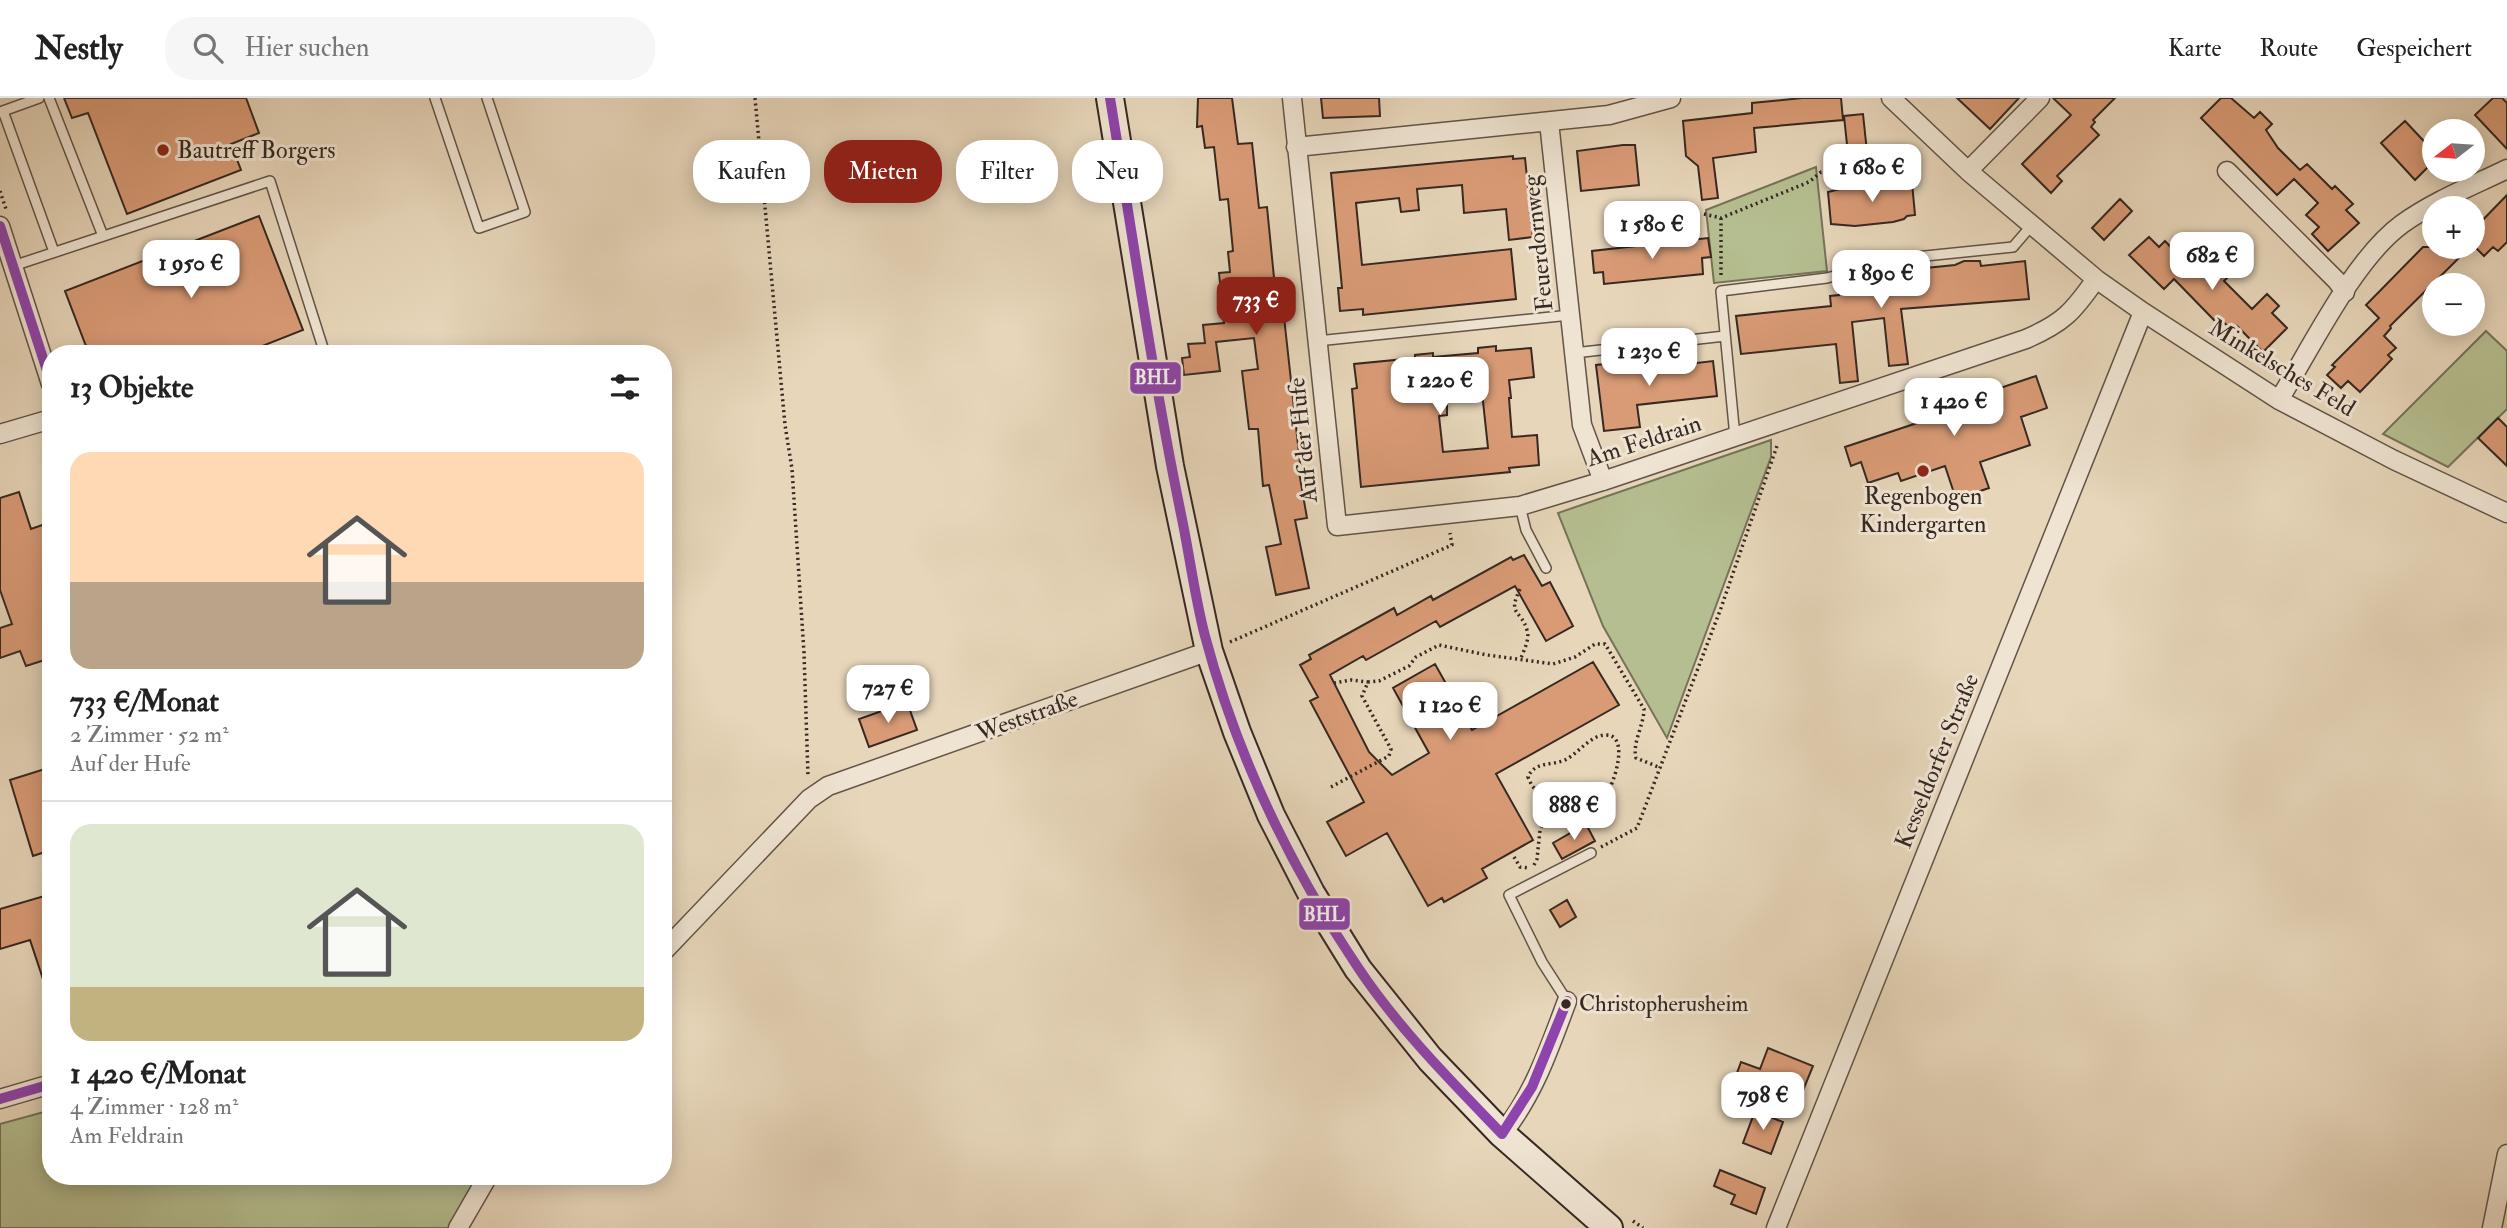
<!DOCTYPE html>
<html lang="de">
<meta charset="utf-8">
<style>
:root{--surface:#fff;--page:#f6f6f6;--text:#222;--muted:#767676;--line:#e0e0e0;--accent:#8f2418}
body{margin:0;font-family:"IM FELL Double Pica",serif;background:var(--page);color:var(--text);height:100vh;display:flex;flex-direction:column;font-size:26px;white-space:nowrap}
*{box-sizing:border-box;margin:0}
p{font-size:23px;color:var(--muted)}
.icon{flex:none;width:38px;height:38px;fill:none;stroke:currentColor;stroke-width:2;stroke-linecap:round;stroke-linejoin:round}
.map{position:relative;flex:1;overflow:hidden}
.panel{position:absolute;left:42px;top:247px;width:630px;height:840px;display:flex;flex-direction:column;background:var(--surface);border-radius:28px;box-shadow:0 4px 18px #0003}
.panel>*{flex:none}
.guide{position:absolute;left:693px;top:42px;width:665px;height:63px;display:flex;gap:14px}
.needle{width:46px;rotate:253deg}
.controls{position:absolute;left:2422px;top:21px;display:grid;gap:14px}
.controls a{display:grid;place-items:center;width:63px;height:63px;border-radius:50%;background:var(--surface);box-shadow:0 4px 18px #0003;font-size:35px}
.price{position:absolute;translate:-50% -60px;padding:0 16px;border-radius:14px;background:#fff;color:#222;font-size:23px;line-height:46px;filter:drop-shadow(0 2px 4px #0008)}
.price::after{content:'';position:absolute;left:50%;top:42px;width:21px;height:16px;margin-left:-10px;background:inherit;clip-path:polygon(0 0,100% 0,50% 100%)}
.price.selected{background:var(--accent);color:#fff}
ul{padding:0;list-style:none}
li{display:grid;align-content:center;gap:14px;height:371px;padding:0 28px}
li+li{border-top:2px solid var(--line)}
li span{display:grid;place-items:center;height:217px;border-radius:21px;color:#555}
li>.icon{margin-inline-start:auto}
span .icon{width:126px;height:126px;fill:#fffc;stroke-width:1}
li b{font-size:30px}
h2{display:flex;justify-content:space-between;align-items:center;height:84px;padding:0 28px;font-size:30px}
.pill{padding:0 24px;border-radius:28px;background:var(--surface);box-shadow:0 4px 18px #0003;font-size:24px;line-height:63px}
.pill.selected{background:var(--accent);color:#fff}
header{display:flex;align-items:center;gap:42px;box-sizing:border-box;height:98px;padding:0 35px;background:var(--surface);border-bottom:2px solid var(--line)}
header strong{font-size:33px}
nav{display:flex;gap:38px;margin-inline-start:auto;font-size:24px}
.search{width:490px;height:63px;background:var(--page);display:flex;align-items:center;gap:18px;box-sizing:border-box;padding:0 24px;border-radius:28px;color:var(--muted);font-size:26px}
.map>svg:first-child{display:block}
.green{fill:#b5be90;stroke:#767359;stroke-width:2}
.building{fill:#d99b76;stroke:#362822;stroke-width:2;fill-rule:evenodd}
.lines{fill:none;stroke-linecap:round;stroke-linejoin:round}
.lane-casing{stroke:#625448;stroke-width:12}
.street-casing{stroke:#625448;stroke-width:21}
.secondary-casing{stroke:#362822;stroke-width:30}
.path{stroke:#362822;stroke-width:3.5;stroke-dasharray:2 3.5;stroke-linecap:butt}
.lane{stroke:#efe4d2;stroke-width:9}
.street{stroke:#efe4d2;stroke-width:18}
.secondary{stroke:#efe4d2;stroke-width:26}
.bus-1-casing{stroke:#efe4d2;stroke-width:16}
.bus-1{stroke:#8e44ad;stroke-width:10}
.poi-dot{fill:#8f2418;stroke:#efe4d2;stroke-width:2.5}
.bus-dot{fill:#362822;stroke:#efe4d2;stroke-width:2.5}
.labels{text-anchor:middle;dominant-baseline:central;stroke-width:6;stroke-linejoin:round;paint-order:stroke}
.bus-label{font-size:22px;fill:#362822;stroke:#efe4d2;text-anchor:start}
.poi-label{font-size:24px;fill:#362822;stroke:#efe4d2;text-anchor:start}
.street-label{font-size:24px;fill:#362822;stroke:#efe4d2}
.line-badge{stroke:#efe4d2;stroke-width:2.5}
.badge-label{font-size:19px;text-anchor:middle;font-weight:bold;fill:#fff}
</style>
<header>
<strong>Nestly</strong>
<div class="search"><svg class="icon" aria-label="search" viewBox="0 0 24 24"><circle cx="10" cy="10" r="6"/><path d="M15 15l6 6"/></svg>Hier suchen</div>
<nav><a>Karte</a><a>Route</a><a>Gespeichert</a></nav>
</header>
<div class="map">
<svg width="2507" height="1130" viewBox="0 0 2507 1130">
<rect width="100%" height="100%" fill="#e7d6ba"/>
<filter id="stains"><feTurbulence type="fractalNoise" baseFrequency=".00286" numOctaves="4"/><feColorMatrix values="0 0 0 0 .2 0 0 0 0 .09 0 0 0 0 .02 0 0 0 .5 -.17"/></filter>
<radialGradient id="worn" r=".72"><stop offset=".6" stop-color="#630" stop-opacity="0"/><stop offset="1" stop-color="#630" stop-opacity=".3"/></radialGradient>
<path class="green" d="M1816,69l11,104 -113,12 -8,-73z
M2486,233l21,20v58l-59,58 -65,-33z
M1771,342v17l-104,281 -64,-112 -45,-113z
M51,1012v66h432l-34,52h-449v-104z"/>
<path class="building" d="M64,0h182l13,35 -28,11 10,26 -114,44 -39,-101 -16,5z
M1198,0h34l6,46 14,-1 7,65 8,-1 11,111 6,-1 17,155h-2l8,46 -12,2 14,68 -33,7 -10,-48 15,-3 -12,-59 -6,1 -5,-57h-9l-7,-58 16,-2 -4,-31 -38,4 4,29 -36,4 -2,-17 8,-1 -2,-13 17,-1 -2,-18 21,-2 -5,-50 11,-1 -2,-20 5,-1 -5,-52 -8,1 -6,-53 -9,1 -3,-22 -5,1z
M1321,0h58l1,18 -57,2z
M1802,0h39l2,22 -89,8 2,24 -43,6 5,40 -16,2 -4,-34 -12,-10 -3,-35 69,-8v-10z
M1957,0h62l-29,31z
M2053,0h62l-22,22 2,2 -4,5 8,8 -42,41 5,5 -11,12 -29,-29 49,-49z
M2221,0h10l23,20 6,-6 12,12 -6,6 12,18 22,22 7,-6 25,25 3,-3 18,18 -7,6 13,13 -31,28 -16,-17 7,-7 -13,-12 12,-12 -24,-24 -17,16 -76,-77z
M2493,0h9l5,5v46l-32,-34z
M1863,16l4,38 -19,2 -4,-38z
M2405,23l29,31v9l-19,19 -34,-37z
M1623,47h12l4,40 -58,6 -4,-40z
M1513,58v3l12,-1 4,39 11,-1 2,16 -12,1 3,24 -24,3 -3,-31 -42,4 -2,-28 -45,4 2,21 -18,2 -2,-14 -43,5 6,62 149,-16 5,50 -153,16v-6l-23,2 -2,-23h4l-11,-115z
M1900,83l4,3 8,-1 3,32 -8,1 -3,3 -11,3 -38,4 -24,-2 -3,-32 28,-7z
M2507,97v47l-9,9 -5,-4 -9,9 -11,-11v-15z
M2120,101l12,12 -28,29 -12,-12z
M259,118l44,114 -61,24h-153l-24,-63z
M2149,139l10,10 6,-6 30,32 17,-18 19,19 -7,7 28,28 15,-15 12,12 -7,7 15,15 -24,24 -26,-26 -5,5 -14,-15 -4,4 -40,-41 -10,10 -35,-34z
M1708,140l3,19 -9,1 1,16 -99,10 -1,-12 -9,1 -2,-22z
M2423,149h47l-80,79 1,2 -7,8 12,12 -8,7 4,4 -32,33 -12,-11 -7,7 -14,-13 8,-8 -3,-2 47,-47 -13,-13z
M1964,163h16l1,5 44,-5 4,38 -128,10 7,55 -19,2 -5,-48 -32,4 6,59 -18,2 -4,-39 -95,10 -5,-38 95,-10 -1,-10 9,-1v-4l11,-1v-2l47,-5 -1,-12 59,-6z
M1496,248v5l35,-3 3,29 -25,3 2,18h-2l3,39 25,-2 2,30 -30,3 1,4 -149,15 -9,-98 5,-1 -3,-24 61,-6v-3l18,-2v4l45,-4v-5zM1481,285l7,65 -45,4 -4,-36 8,-1v-29z
M1653,261l1,9 59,-7 4,35 -80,9 3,22 -36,4 -8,-66z
M2036,278l11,32 -26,9 9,28 -50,17 9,26 -33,11 -11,-33 -44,15 -3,-8 -30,10 -7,-21 -10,4 -6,-19 78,-26 -2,-6 6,-2 -1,-5 20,-7 1,5z
M2498,320l9,9v39l-29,-28z
M19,394l12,37 20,-7v136l-25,8 -6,-15 -20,7v-30l12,-4 -12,-34v-92z
M1524,457l18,31 8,-4 23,44 -27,15 -31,-55 -75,41 -4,-6 -70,39 -3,-4 -33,19 39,77 23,23 37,-22 -36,-65 42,-24 37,66 121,-68 26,43 -123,69 37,66 -51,29 5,9 -43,24 -2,-4 -14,8 -41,-73 -41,23 -19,-34 37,-20 -54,-101 8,-4 -18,-32 11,-6 -2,-4 85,-47 3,7 34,-19 2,4 78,-43 2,3z
M907,604l10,28 -48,17 -10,-28z
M51,669v83l-18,6 -23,-76z
M1586,726l9,17 -33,18 -9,-16z
M51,796v97h-4l-17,-51 -30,9v-40z
M1567,802l9,17 -16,10 -10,-17z
M1768,950l45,18 -11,27 -44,-17 -6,15 -19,-7 8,-22 19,7z
M1755,1013l28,11 -12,32 -28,-11z
M1720,1072l45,18 -9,26 -25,-10 4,-9 -21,-9z"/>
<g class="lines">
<defs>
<path id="lane" d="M49,0l54,138
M435,0l44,130 46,-16 -38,-114
M3,13l36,-13
M0,14l3,-1 51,141
M13,168l257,-85 55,173
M1317,243l253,-26
M1574,255l151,-17
M1735,339l-14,-146 106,-13 69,-19 117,-12 19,-22
M1520,408l6,24 20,38
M1567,903l-25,-39 -33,-67 82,-42"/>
<path id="street" d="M1292,0l45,428 183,-20 83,-25 423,-142c37,-16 47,-27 70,-60
M1891,0l77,73 128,108 47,33 136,88 115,60 113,53
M1549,24l33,303 21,56
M1296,49l313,-32 62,-17
M1968,73l72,-73
M2227,73l110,110 8,11
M0,128l51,158
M2279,302c32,-52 75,-141 123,-176 32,-23 70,-38 105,-55
M0,336l51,-15
M663,854l146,-153 19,-13 381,-135
M0,1001l51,-15
M1502,1036c32,-40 47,-85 65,-133
M458,1130l30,-52
M1776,1130l367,-916
M2492,1130l15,-74"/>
<path id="secondary" d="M1110,0l60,368 39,185 28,81 34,83 40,78 47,76 72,90 72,75 107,94"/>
</defs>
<use href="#lane" class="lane-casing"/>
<use href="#street" class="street-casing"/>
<use href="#secondary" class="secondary-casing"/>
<path class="path" d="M755,0l30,327 7,44 12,184 4,123
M0,93l6,18
M1704,116l17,4 88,-36 12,-10 81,-8 17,-12
M1721,120v57
M1520,491c-13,27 1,20 7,41 3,9 -3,20 -6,28
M1230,544l222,-97 -2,-12
M1334,585l17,-3 17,2
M1331,689l58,-31 2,-7 -29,-53 6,-14 11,-1 30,-15 7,-9 23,-12 48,10 66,9 22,-7 20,-13h10l39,65c0,16 -12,34 -8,49l25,10
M1601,749l36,-19 84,-220 57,-165
M1514,759l6,10 8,1
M1534,767l3,-6 3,-29 12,-24 -20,-20 -4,-9c7,-16 23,-11 37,-17 14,-7 25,-25 41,-25 30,0 0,77 -17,80 -10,2 -27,-6 -37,-9
M1633,1123l10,7"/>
<use href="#lane" class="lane"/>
<use href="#street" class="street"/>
<use href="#secondary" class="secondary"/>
<defs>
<path id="bus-1" d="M1110,0c23,141 43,281 72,421 8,39 13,79 23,117 31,117 85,230 152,330 41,62 94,115 145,168
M0,128l51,157
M0,1001l51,-15
M1502,1036l30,-47 35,-86"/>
</defs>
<use href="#bus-1" class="bus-1-casing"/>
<use href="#bus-1" class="bus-1"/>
</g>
<g class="poi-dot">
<circle cx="163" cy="52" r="7"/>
<circle cx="1923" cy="373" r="7"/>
</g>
<circle class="bus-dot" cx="1566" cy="906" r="6"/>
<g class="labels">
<g class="bus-label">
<text x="1579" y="906">Christopherusheim</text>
</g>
<g class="poi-label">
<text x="177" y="52">Bautreff Borgers</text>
<text x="1923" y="398" text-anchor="middle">Regenbogen<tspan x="1923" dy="28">Kindergarten</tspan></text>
</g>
<g class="street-label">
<text transform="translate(1538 145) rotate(-96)">Feuerdornweg</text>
<text transform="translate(2282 270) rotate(31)">Minkelsches Feld</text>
<text transform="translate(1303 342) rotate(-96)">Auf der Hufe</text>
<text transform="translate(1644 343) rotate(-18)">Am Feldrain</text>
<text transform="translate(1027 618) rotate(-20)">Weststraße</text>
<text transform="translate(1937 663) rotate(-68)">Kesseldorfer Straße</text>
</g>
</g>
<g class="line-badge">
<rect x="1129" y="263" width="53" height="34" rx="7" fill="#8e44ad"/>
<rect x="1298" y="799" width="53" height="34" rx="7" fill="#8e44ad"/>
</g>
<g class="badge-label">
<text x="1155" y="286">BHL</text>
<text x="1324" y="823">BHL</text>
</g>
<rect width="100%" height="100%" filter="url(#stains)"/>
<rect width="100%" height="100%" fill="url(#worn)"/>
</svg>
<div class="controls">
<a><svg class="needle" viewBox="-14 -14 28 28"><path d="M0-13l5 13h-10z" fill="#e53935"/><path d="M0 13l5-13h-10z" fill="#767676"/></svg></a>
<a>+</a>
<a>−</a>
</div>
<b class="price" style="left:1872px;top:106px">1 680 €</b>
<b class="price" style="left:1652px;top:163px">1 580 €</b>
<b class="price" style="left:2212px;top:194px">682 €</b>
<b class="price" style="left:191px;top:202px">1 950 €</b>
<b class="price" style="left:1881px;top:212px">1 890 €</b>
<b class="price selected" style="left:1256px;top:239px">733 €</b>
<b class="price" style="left:1649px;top:290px">1 230 €</b>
<b class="price" style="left:1440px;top:319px">1 220 €</b>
<b class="price" style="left:1954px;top:340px">1 420 €</b>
<b class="price" style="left:888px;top:627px">727 €</b>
<b class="price" style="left:1450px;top:644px">1 120 €</b>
<b class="price" style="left:1574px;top:744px">888 €</b>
<b class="price" style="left:1763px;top:1034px">798 €</b>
<div class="guide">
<a class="pill">Kaufen</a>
<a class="pill selected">Mieten</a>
<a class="pill">Filter</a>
<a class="pill">Neu</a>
</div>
<section class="panel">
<h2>13 Objekte<svg class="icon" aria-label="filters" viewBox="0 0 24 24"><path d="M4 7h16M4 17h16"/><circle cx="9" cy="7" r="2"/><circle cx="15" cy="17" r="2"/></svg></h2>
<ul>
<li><span style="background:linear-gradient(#ffd9b3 60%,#b9a48a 0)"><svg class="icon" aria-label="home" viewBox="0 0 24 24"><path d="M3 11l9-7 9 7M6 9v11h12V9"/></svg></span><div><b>733 €/Monat</b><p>2 Zimmer · 52 m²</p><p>Auf der Hufe</p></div></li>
<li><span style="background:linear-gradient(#dfe7d0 75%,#c2b280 0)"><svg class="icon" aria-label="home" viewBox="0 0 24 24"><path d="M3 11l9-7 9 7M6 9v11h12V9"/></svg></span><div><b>1 420 €/Monat</b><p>4 Zimmer · 128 m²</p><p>Am Feldrain</p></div></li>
</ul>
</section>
</div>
